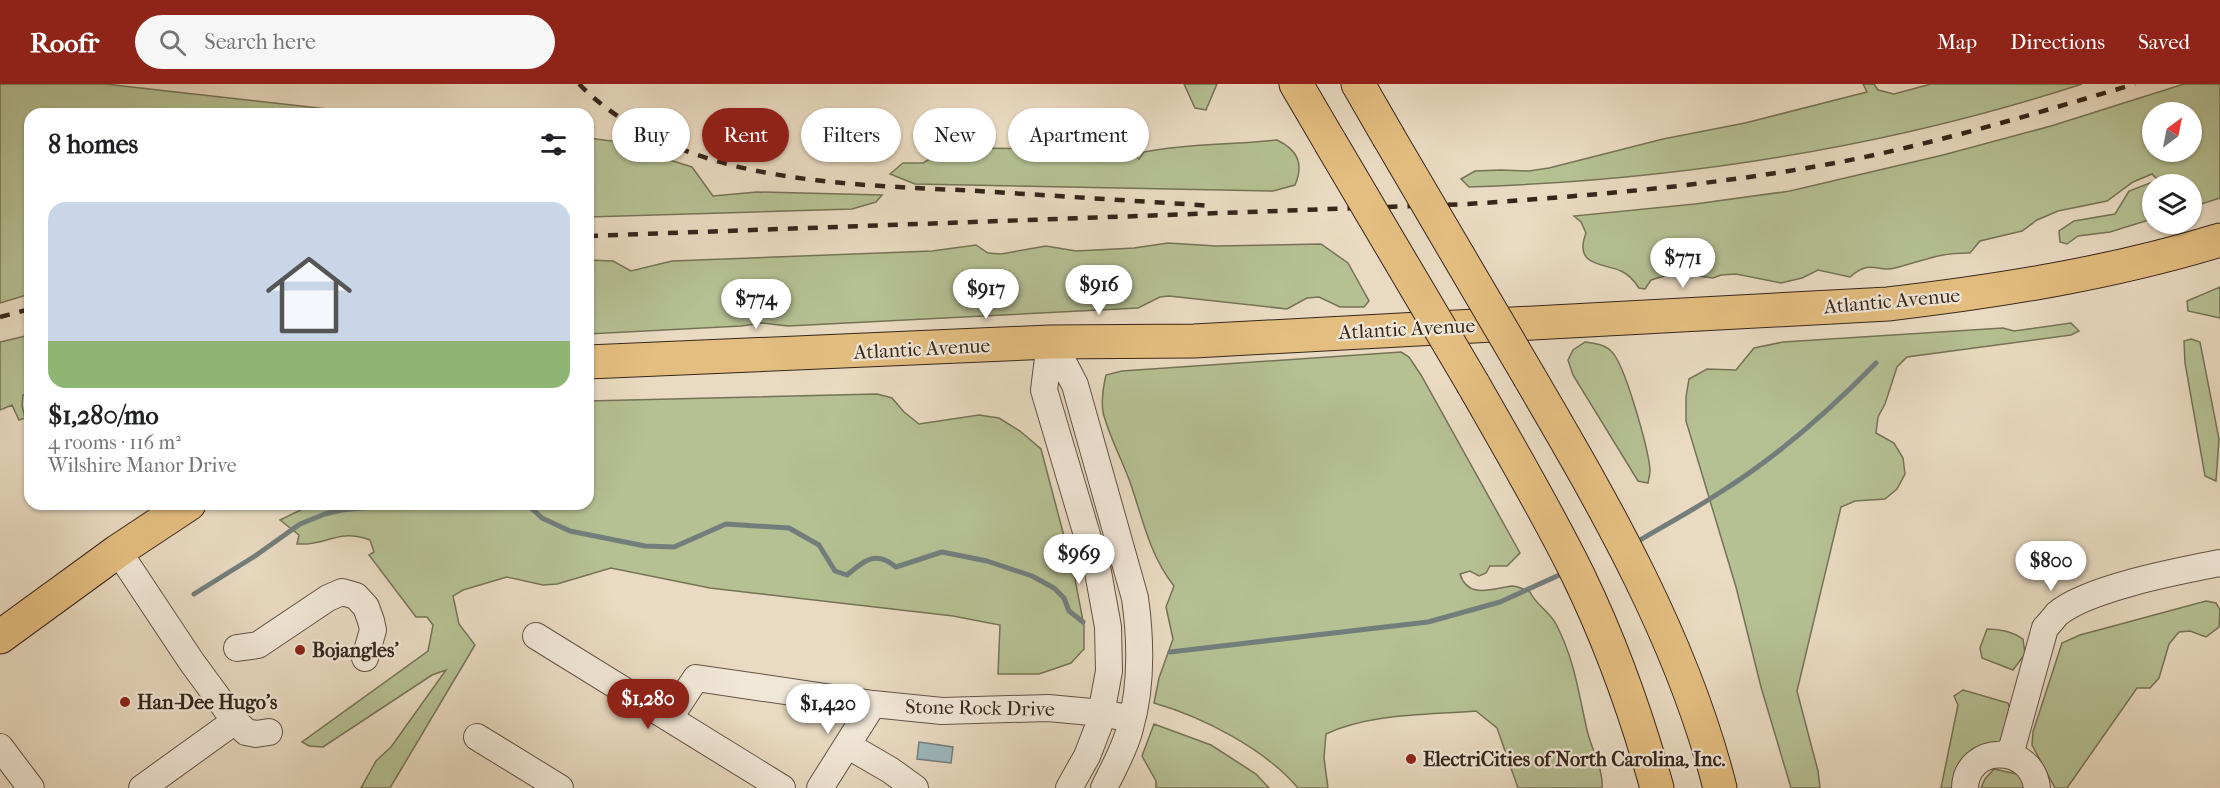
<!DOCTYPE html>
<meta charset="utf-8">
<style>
:root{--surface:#fff;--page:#f6f6f6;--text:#202124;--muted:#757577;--line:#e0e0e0;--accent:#8f2418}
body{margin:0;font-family:"IM FELL French Canon",serif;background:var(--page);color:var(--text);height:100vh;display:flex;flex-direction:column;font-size:22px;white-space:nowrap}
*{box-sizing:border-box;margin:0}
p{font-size:20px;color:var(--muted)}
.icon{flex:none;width:33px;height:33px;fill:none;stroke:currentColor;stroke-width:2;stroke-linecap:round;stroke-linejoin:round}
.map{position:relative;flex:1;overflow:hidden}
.details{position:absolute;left:24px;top:24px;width:570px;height:402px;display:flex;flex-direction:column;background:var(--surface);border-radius:18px;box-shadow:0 2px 4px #0004}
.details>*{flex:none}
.banner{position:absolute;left:612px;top:24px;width:570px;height:54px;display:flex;gap:12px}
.needle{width:39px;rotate:32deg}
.controls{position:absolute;left:2142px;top:18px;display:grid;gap:12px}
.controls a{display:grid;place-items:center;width:60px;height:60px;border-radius:50%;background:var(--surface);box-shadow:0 2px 4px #0004;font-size:30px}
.price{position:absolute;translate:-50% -51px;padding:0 14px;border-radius:21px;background:#fff;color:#222;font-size:20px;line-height:39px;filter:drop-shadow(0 2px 3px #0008)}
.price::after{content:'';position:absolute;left:50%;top:36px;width:18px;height:14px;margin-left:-9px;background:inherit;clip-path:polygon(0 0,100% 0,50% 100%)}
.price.active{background:var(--accent);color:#fff}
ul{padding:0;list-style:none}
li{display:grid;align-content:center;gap:12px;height:318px;padding:0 24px}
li+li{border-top:2px solid var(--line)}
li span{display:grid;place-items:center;height:186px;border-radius:18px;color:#555}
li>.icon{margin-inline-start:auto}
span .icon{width:108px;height:108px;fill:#fffc;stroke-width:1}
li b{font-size:26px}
h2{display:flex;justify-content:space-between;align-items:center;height:72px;padding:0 24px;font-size:26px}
.chip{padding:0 21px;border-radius:27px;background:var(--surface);box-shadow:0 2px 4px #0004;font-size:21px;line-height:54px}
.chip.active{background:var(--accent);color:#fff}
header{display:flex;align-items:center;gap:36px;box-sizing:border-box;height:84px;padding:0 30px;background:var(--accent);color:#fff}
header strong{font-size:28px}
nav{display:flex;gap:33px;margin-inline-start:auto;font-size:21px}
.search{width:420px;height:54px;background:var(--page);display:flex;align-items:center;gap:15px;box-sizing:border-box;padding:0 21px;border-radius:33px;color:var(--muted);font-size:22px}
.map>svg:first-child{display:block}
.green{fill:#b5c093;stroke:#757356;stroke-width:1.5;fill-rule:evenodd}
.water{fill:#9db8bd;stroke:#737e7c;stroke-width:1.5}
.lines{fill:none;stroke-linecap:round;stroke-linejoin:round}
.stream{stroke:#737e7c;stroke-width:5}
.minor-casing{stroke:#625344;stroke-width:28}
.major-casing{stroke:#35261a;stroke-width:35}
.highway-casing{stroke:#35261a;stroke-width:35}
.minor{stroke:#f1e7d7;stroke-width:26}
.major{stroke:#e4bd80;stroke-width:33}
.highway{stroke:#e4bd80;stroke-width:33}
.rail{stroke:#35261a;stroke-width:4.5;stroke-dasharray:10 10;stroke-linecap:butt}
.highway-bridge-casing{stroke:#35261a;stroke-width:35;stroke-linecap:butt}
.highway-bridge{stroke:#e4bd80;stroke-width:33}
.poi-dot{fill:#8f2418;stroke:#f1e7d7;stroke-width:2}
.labels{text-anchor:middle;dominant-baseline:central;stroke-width:4.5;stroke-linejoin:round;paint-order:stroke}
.street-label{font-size:20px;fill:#35261a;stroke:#f1e7d7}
.poi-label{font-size:20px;font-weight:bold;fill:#35261a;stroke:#f1e7d7;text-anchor:start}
</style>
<header>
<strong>Roofr</strong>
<div class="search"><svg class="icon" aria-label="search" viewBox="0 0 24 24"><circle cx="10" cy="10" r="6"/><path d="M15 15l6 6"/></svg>Search here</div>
<nav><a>Map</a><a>Directions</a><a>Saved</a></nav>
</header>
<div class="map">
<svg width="2220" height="704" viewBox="0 0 2220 704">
<rect width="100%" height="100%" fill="#e9dac1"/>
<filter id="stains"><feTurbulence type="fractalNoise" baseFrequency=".00333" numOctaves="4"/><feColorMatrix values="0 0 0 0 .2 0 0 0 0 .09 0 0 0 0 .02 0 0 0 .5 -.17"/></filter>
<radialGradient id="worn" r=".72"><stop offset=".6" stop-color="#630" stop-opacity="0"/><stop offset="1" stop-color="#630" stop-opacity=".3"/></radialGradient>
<path class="green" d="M0,0h105l267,30h-342v180l-30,9z
M1184,0h33l-11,26 -11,-2z
M1863,0h11l4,6 16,4 37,-10h151c-197,64 -406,96 -613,103l-8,-8 14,-8 26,-1 28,1 20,-3 114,-29 82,-16 122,-31z
M2184,0h36v114l-28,9v-23h-40v35l-42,13 -32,4 -11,8 -7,-2 -1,-11 15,-10 41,-7 14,-23 29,-11 -6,-6 -19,8 -26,19 -49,10 -21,9 -15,11 -42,10 -10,12c-29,-1 -48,8 -75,15 -19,5 -23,-10 -45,9l-32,-7 -16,8 -21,5 -45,-9 -15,1 -8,3 -38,-5 -24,7 -6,9 -6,-1c-4,-6 -11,-14 -18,-17 -17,-8 -48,-4 -35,-38l-5,-11 -7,-6 121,-12 95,-13 153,-36 108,-29zM2152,28h40v40h-40z
M588,54l47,6 25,13 32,10 21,29 44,-4 125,3 -6,7 -24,7 -264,8z
M1277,56c21,10 27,24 18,45l-22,6 -358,-7 -25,-10 13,-11h20l26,-15 177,1 13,10 5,-7c44,-9 89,-7 133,-12z
M1168,159l48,3 105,-2 27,19 21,38 -5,6h-24l-21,-10 -12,1 -20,11 -118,-13 -9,1 -22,11 -350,18 -26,-3 -21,3 -153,8v-74l25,1 18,10 41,-10 260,-10 44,-6 12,8 13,1 45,-8 30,5 58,-3z
M2220,203v31l-32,-7 -1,-10z
M2071,239l8,8 -8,4 -164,22 -10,10 -12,37 -7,13 -2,16 18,10 9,15 2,16 -8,15 -12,10 -30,2 -14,6 -44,184 21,80 2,17h-29l-30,-101 -25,-100 -50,-166v-24l3,-18 18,-10 29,1 18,-22 29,-6 220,-14 11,3z
M30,251v57l-7,3 -1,10 3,13 -6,2 -7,-15 -12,5v-68z
M2191,255l9,3 19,97 -3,42 -11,-5 -20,-113 -1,-22z
M1585,258c8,1 19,2 26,9 14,12 37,98 39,118 0,4 -1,10 -2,14l-10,-2 -65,-106 -5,-15 5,-10z
M1401,268l8,5 12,18 99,178 -13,13h-17l-4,7 -7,3 -9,-5 -10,3c8,26 34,14 52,12 6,0 13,4 18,6 6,13 19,19 26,32 19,37 22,67 31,106 4,18 17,41 15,58h-84l-21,-60 -21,-17c-47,4 -107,2 -150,23l-2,24 4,30h-30c-33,-39 -95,-71 -144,-85l5,-25 14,-39 -7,-32 8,-21c-24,-30 -31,-66 -43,-101 -8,-24 -22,-48 -28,-73 -2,-13 0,-24 3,-37l16,-4z
M877,310l15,4 12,14 15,12 60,-9 20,3 21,13 21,18 33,125 10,52v23l-13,14 -32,11h-41l2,-49 -47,-9 -243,-28 -99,-20 -54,16 -14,1 -36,-8 -44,13 -10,6 6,28 16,21 -85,143h-29l15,-27 15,-14 55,-77 -14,5 -109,72 -14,-1 -7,-4 126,-91 5,-26 -6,-8h-11l-47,-62 5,-3 -4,-12c-35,-12 -41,6 -73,4l2,-9 -19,-15 33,-16h275v-103z
M2206,517l10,2 4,7 -1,17 -13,10 -16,-6 -11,1 -10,12 -10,34 -9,10h-13l-70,100h-12l-23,-43 1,-13 29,-89 18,-8z
M1987,545c14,0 25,2 36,10l2,15 -12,16 -31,-12 -2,-10z
M1963,606l45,13 6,18 -9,23 -45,44h-19l17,-83 -4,-9z
M1154,640l57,21 45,29 13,14h-113v-7l-14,-25z
M1994,685l27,6 4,13h-44l4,-9z"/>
<path class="water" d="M919,658l34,5 -2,16 -34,-4z"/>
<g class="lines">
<path class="stream" d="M527,420l15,14 28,13 75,15 29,1 52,-23 63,4 30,17 16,26 12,4c18,-15 29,-25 49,-8l46,-15 45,9 45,15 22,12 10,10 5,13 14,11
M1635,459c28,-17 57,-32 84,-50 58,-36 109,-81 157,-130
M194,510l61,-38 45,-32 25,-10 17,-4 58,-6
M1170,568l258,-30 72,-20 66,-30"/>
<defs>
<path id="minor" d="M1050,258l11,16 14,27 60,213c6,43 7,88 -5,130 -5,21 -17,41 -26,60
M1050,258l-6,48 54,182 10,55 1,44 -10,54 -12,31 -18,32
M118,467l73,110 44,60 11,11 10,2 13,-2
M536,552l246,152
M237,564l21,-3 70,-47 14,-6 14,4 10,11 5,14 2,9 -8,28
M670,633l26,-39 177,26 69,7 106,-3 54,5 30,6
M477,653l83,51
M847,661l43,25 25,18
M0,663l31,41
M2010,671l35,-127c4,-4 8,-9 12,-14 31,-26 122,-43 163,-51
M142,704l93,-67
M820,704l53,-84
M1965,704c1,-44 67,-45 72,0"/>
<path id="major" d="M588,278l462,-20 144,-1 694,-37c112,-13 224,-31 332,-64
M0,553l118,-86 71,-47"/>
<path id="highway" d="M1296,0l34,58
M1358,0l30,52
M1530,294c76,130 153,263 190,410
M1473,300c36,63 73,126 105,191 33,68 59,141 79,213"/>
</defs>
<use href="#minor" class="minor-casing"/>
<use href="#major" class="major-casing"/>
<use href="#highway" class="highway-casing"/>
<use href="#minor" class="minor"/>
<use href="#major" class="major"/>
<use href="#highway" class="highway"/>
<path class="rail" d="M579,0c100,101 267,100 399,107 79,5 158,10 236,15
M588,152l880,-32c119,-8 239,-18 356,-39 105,-19 209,-51 311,-81
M0,233l30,-8"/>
<defs>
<path id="highway-bridge" d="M1388,52l142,242
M1330,58l143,242"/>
</defs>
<use href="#highway-bridge" class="highway-bridge-casing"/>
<use href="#highway-bridge" class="highway-bridge"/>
</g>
<g class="poi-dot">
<circle cx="300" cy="566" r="6"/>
<circle cx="125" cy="618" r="6"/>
<circle cx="1411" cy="675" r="6"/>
</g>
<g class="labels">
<g class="street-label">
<text transform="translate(1892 217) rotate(-5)">Atlantic Avenue</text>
<text transform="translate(1407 245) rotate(-3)">Atlantic Avenue</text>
<text transform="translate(922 265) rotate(-3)">Atlantic Avenue</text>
<text transform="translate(980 624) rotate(1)">Stone Rock Drive</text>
</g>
<g class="poi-label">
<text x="312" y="566">Bojangles'</text>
<text x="137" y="618">Han-Dee Hugo's</text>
<text x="1423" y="675">ElectriCities of North Carolina, Inc.</text>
</g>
</g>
<rect width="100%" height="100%" filter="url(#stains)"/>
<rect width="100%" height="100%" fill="url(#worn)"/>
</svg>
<div class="controls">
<a><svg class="needle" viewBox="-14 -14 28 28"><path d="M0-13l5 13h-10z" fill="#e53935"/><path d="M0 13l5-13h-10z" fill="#757577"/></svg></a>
<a><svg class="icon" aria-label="layers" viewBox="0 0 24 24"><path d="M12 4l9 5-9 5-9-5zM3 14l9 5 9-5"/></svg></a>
</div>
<b class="price" style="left:1683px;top:205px">$771</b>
<b class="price" style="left:1099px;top:232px">$916</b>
<b class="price" style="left:986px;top:236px">$917</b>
<b class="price" style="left:756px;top:246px">$774</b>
<b class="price" style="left:1079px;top:501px">$969</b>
<b class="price" style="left:2051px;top:508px">$800</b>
<b class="price active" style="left:648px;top:646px">$1,280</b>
<b class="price" style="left:828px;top:651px">$1,420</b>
<div class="banner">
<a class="chip">Buy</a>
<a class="chip active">Rent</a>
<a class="chip">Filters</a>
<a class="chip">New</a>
<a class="chip">Apartment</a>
</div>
<section class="details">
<h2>8 homes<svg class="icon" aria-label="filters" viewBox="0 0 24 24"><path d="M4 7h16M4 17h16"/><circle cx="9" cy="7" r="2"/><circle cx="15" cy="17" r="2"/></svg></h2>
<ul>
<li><span style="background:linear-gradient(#c9d6e8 75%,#8fb573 0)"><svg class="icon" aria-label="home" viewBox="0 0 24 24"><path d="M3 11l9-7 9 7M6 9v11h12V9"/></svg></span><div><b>$1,280/mo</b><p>4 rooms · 116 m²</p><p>Wilshire Manor Drive</p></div></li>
</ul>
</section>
</div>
